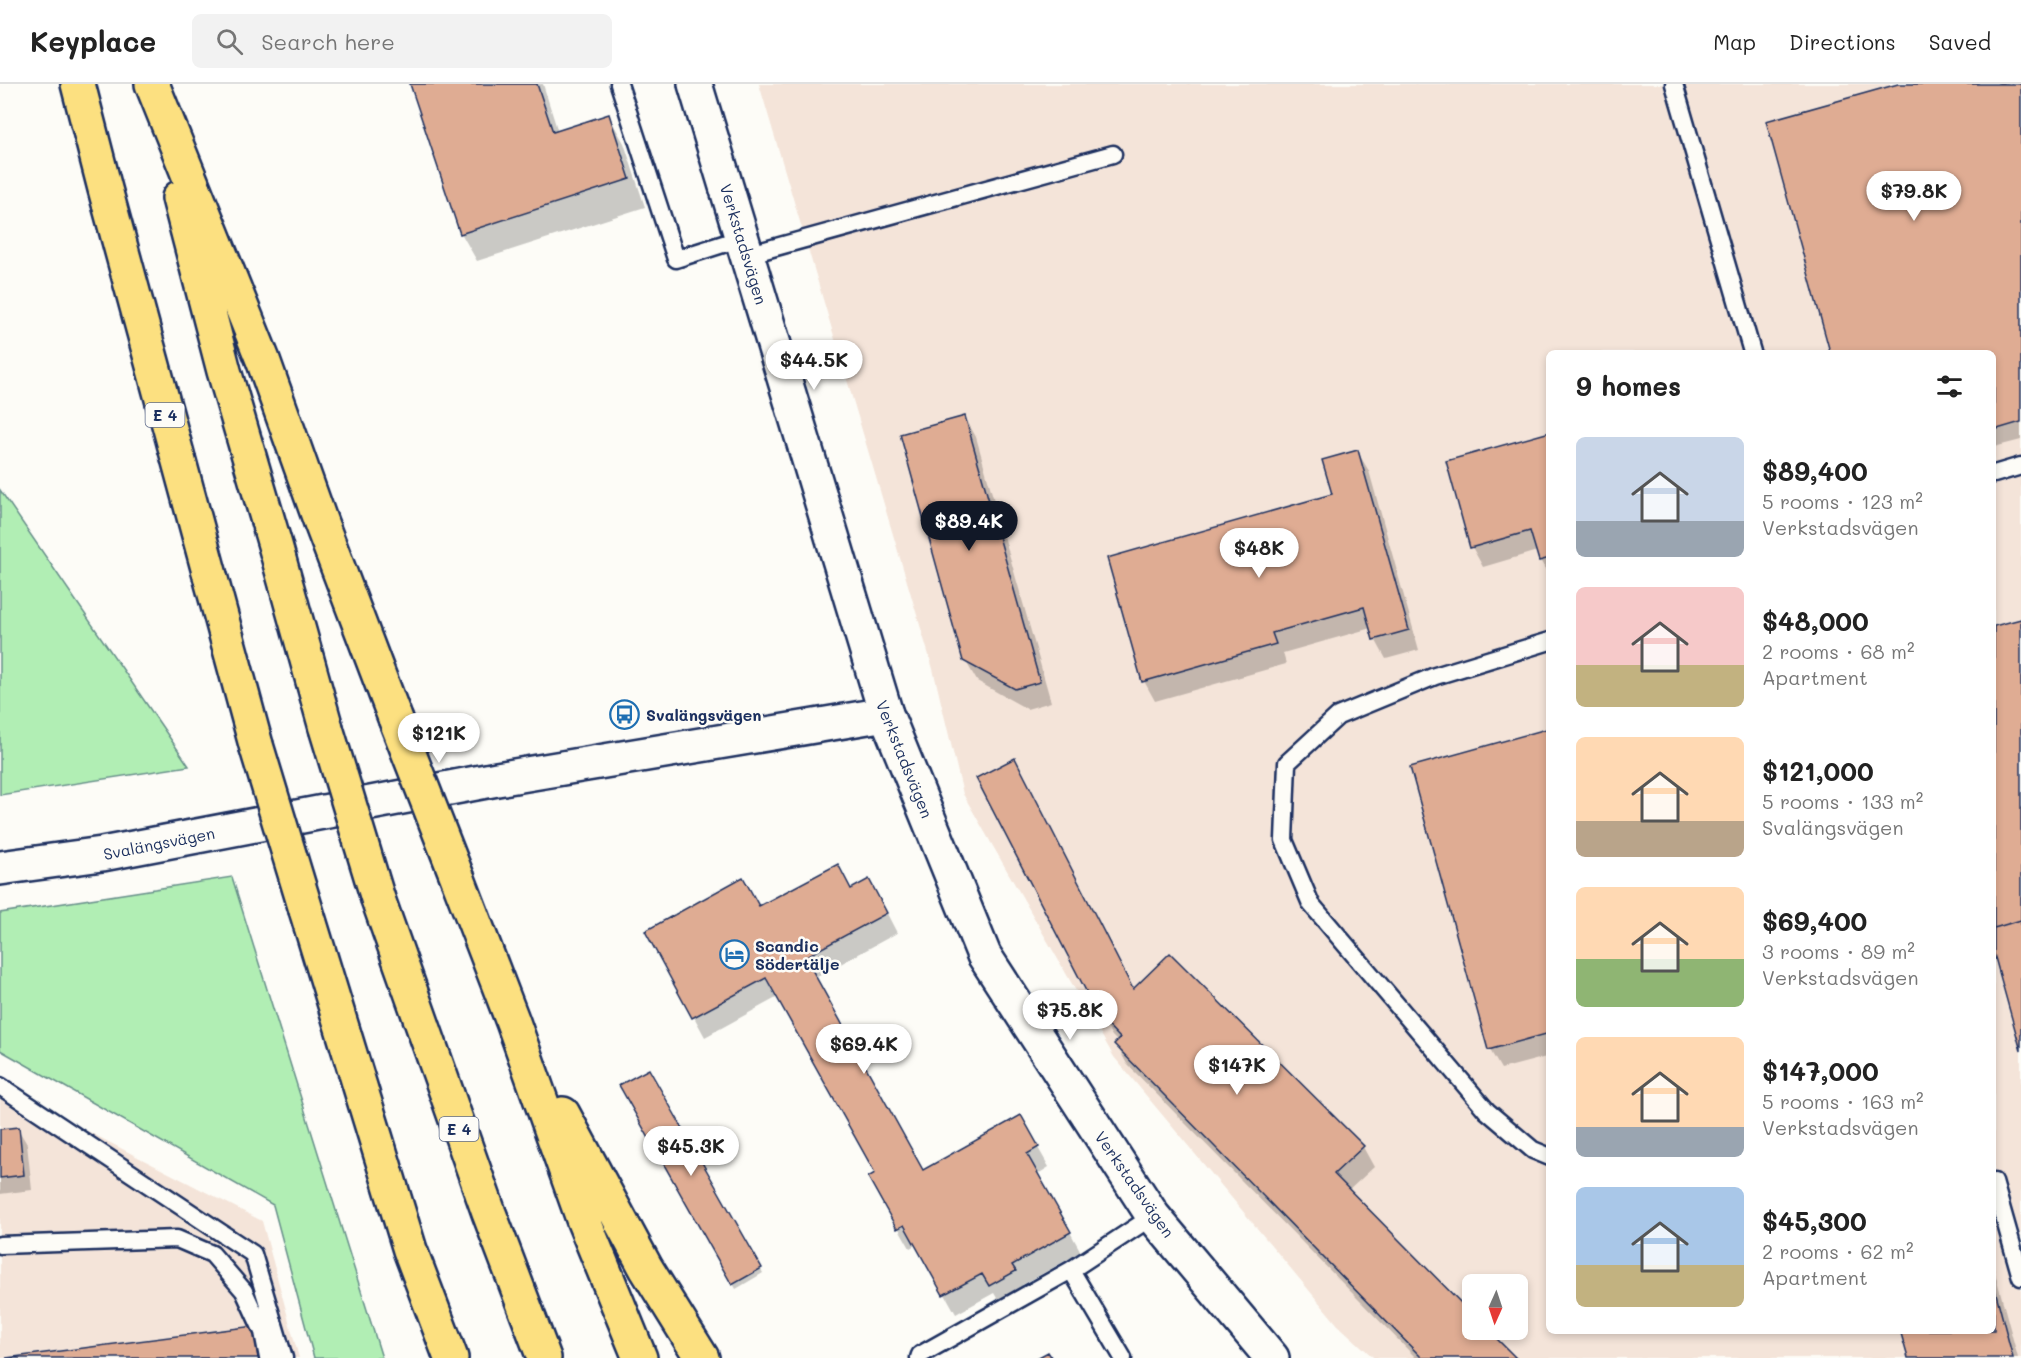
<!DOCTYPE html>
<meta charset="utf-8">
<style>
:root{--surface:#fff;--page:#f2f2f2;--text:#222;--muted:#767676;--line:#e0e0e0;--accent:#111827}
body{margin:0;font-family:Mali,sans-serif;background:var(--page);color:var(--text);height:100vh;display:flex;flex-direction:column;font-size:22px;white-space:nowrap}
*{box-sizing:border-box;margin:0}
p{font-size:20px;color:var(--muted)}
.icon{flex:none;width:33px;height:33px;fill:none;stroke:currentColor;stroke-width:2;stroke-linecap:round;stroke-linejoin:round}
.map{position:relative;flex:1;overflow:hidden}
.panel{position:absolute;left:1546px;top:266px;width:450px;height:984px;display:flex;flex-direction:column;background:var(--surface);border-radius:9px;box-shadow:0 3px 9px #0003}
.panel>*{flex:none}
.needle{width:39px;rotate:183deg}
.controls{position:absolute;left:1462px;top:1190px;display:grid;gap:12px}
.controls a{display:grid;place-items:center;width:66px;height:66px;border-radius:9px;background:var(--surface);box-shadow:0 3px 9px #0003;font-size:30px}
.price{position:absolute;translate:-50% -51px;padding:0 14px;border-radius:21px;background:#fff;color:#222;font-size:20px;line-height:39px;filter:drop-shadow(0 2px 3px #0008)}
.price::after{content:'';position:absolute;left:50%;top:36px;width:18px;height:14px;margin-left:-9px;background:inherit;clip-path:polygon(0 0,100% 0,50% 100%)}
.price.active{background:var(--accent);color:#fff}
ul{padding:0;list-style:none}
li{display:flex;align-items:center;gap:18px;height:150px;padding:0 30px}
li span{display:grid;place-items:center;flex:none;width:168px;height:120px;border-radius:9px;color:#555}
li>.icon{margin-inline-start:auto}
span .icon{width:72px;height:72px;fill:#fffc;stroke-width:1}
li b{font-size:26px}
h2{display:flex;justify-content:space-between;align-items:center;height:72px;padding:0 30px;font-size:26px}
header{display:flex;align-items:center;gap:36px;box-sizing:border-box;height:84px;padding:0 30px;background:var(--surface);border-bottom:2px solid var(--line)}
header strong{font-size:28px}
nav{display:flex;gap:33px;margin-inline-start:auto;font-size:21px}
.search{width:420px;height:54px;background:var(--page);display:flex;align-items:center;gap:15px;box-sizing:border-box;padding:0 21px;border-radius:9px;color:var(--muted);font-size:22px}
.map>svg:first-child{display:block}
.built{fill:#f4e4d9;fill-rule:evenodd}
.green{fill:#b1eeb4;stroke:#668e89;stroke-width:1.5}
.shadow{fill:#0003}
.building{fill:#dfac93;stroke:#1b2f5e;stroke-width:1.5}
.lines{fill:none;stroke-linecap:round;stroke-linejoin:round}
.service-casing{stroke:#1b2f5e;stroke-width:21}
.minor-casing{stroke:#1b2f5e;stroke-width:38}
.secondary-casing{stroke:#1b2f5e;stroke-width:38}
.motorway-casing{stroke:#1b2f5e;stroke-width:38}
.service{stroke:#fdfcf7;stroke-width:16}
.minor{stroke:#fdfcf7;stroke-width:33}
.secondary{stroke:#fdfcf7;stroke-width:33}
.motorway{stroke:#fce080;stroke-width:33}
.motorway-bridge-casing{stroke:#1b2f5e;stroke-width:38;stroke-linecap:butt}
.motorway-bridge{stroke:#fce080;stroke-width:33}
.labels{text-anchor:middle;dominant-baseline:central;stroke-width:5;stroke-linejoin:round;paint-order:stroke}
.shield{fill:#fdfcf7;stroke:#5f6c8c;stroke-width:1.5}
.shield-label{font-size:15px;font-weight:bold;fill:#1b2f5e}
.street-label{font-size:16px;fill:#1b2f5e;stroke:#fdfcf7}
.poi-label{font-size:16px;font-weight:bold;fill:#1b2f5e;stroke:#fdfcf7;text-anchor:start}
</style>
<header>
<strong>Keyplace</strong>
<div class="search"><svg class="icon" aria-label="search" viewBox="0 0 24 24"><circle cx="10" cy="10" r="6"/><path d="M15 15l6 6"/></svg>Search here</div>
<nav><a>Map</a><a>Directions</a><a>Saved</a></nav>
</header>
<div class="map">
<svg width="2021" height="1274" viewBox="0 0 2021 1274">
<rect width="100%" height="100%" fill="#fdfcf7"/>
<filter id="ink" filterUnits="userSpaceOnUse"><feTurbulence type="fractalNoise" baseFrequency=".0167" numOctaves="2"/><feDisplacementMap in="SourceGraphic" scale="12" xChannelSelector="R" yChannelSelector="G"/><feConvolveMatrix kernelMatrix="1 2 1 2 8 2 1 2 1" color-interpolation-filters="sRGB"/></filter>
<g filter="url(#ink)">
<path class="built" d="M759,0h1262v1274h-647l-36,-33 -224,-268 -151,-263 -30,-125zM1550,268h444v978h-444zM1473,1200h45v45h-45z
M0,1002l262,135 37,137h-299z"/>
<path class="green" d="M0,406l189,276 -189,29z
M232,793l150,481h-68l-41,-153 -273,-155v-137z"/>
<path class="shadow" d="M412,0h131l15,48 50,-17 16,28 21,64 -168,54 -16,-28z
M1904,0h117v356l-27,7v-95h-163l-64,-230z
M965,333l11,20 75,265 -24,7 -50,-28 -12,-21z
M1550,349v144l-10,-17 -3,-9 -54,16 -11,-20z
M1357,367l12,20 50,179 -33,9 -11,-20 -4,-11 -88,25 3,11 -131,37 -11,-20 190,-186z
M2021,536v426l-27,-98v-320z
M1550,646v326l-49,13 -11,-19 -78,-282z
M851,807l29,9 17,33 -82,45 108,194 98,-54 28,49 -11,7 43,78 -59,33 4,6 -25,14 -7,-12 -38,21 -39,-70 -7,4 -40,-70 7,-4 -99,-177 -73,40 -58,-106z
M1133,906l230,157 11,20 -26,24 125,126v12h12l29,29h-98l-289,-294 -11,-20 2,-2 -6,-6 -12,-20z
M648,987l115,202 -27,16 -115,-203z
M18,1045l9,15 5,46 -32,4v-63z
M1994,1185l24,89h-109l85,-28z
M253,1243l13,31h-248z"/>
<path class="building" d="M410,0h127l16,48 56,-18 21,65 -170,55z
M1898,0h123v338l-27,8v-78h-164l-64,-231z
M965,332l75,266 -25,7 -52,-28 -63,-227z
M1550,348v126l-11,3 -9,-30 -60,17 -24,-87z
M1358,366l51,180 -36,10 -9,-33 -92,26 4,11 -134,38 -35,-124 225,-64 -10,-34z
M2021,535v301l-27,8v-302z
M1550,644v305l-62,17 -78,-283z
M1015,674l118,231 37,-36 194,193 -30,28 139,141v14h14l29,29h-94l-308,-314 6,-6 -21,-22 -123,-238z
M838,780l13,25 18,-10 18,34 -82,44 118,213 98,-55 18,32 -12,7 44,78 -59,33 4,6 -27,15 -7,-12 -39,21 -39,-70 -7,4 -29,-52 7,-4 -109,-195 -74,40 -47,-87 98,-54 16,29z
M2021,836v131l-27,-97v-26z
M649,985l113,199 -30,17 -113,-200z
M19,1043l5,48 -24,3v-49z
M1994,1202l19,72h-105l-8,-28h94z
M254,1242l4,32h-252z
M1048,1268l4,6h-15z"/>
<g class="lines">
<defs>
<path id="service" d="M619,0l57,175 66,-21
M1674,0l78,268
M747,171l366,-101
M1994,390l27,-8
M1550,557l-115,35 -97,40 -51,47 -3,77 27,64 176,207 46,39 17,7
M0,1002l253,168 31,104
M1994,1098l27,95
M0,1161l177,-6 35,15 32,37 19,41 5,26
M919,1274l1,-3 151,-85
M1123,1274l-52,-88 82,-54"/>
<path id="minor" d="M0,784l102,-14 395,-75 389,-65"/>
<path id="secondary" d="M695,0l191,630 98,241 169,261 119,142"/>
<path id="motorway" d="M78,0l27,105 151,556
M152,0l111,276 58,163 74,195
M179,114l45,173 51,174 51,183
M458,795l55,143 70,197 57,139
M378,815l111,314 55,145
M306,826l104,340 41,108
M563,1030l83,154 56,90"/>
</defs>
<use href="#service" class="service-casing"/>
<use href="#minor" class="minor-casing"/>
<use href="#secondary" class="secondary-casing"/>
<use href="#motorway" class="motorway-casing"/>
<use href="#service" class="service"/>
<use href="#minor" class="minor"/>
<use href="#secondary" class="secondary"/>
<use href="#motorway" class="motorway"/>
<defs>
<path id="motorway-bridge" d="M395,634l63,161
M326,644l52,171
M256,661l50,165"/>
</defs>
<use href="#motorway-bridge" class="motorway-bridge-casing"/>
<use href="#motorway-bridge" class="motorway-bridge"/>
</g>
</g>
<defs>
<symbol id="bus-ring" viewBox="-11 -11 22 22"><circle r="9.5" fill="#fdfcf7" stroke="#1f6fb2" stroke-width="1.5"/><path d="M-5-6H5V4H4V6H2V4H-2V6H-4V4H-5ZM-3.5-4V0h7V-4ZM-3.5 1.2v1.5H-2V1.2ZM2 1.2v1.5H3.5V1.2Z" fill="#1f6fb2"/></symbol>
<symbol id="hotel-ring" viewBox="-11 -11 22 22"><circle r="9.5" fill="#fdfcf7" stroke="#1f6fb2" stroke-width="1.5"/><path d="M-6-4.5h1.5V1H6V5H4.5V3h-9V5H-6ZM-4 0a1.8 1.8 0 1 1 3.6 0ZM.5 0V-2.5h3Q6-2.5 6 0Z" fill="#1f6fb2"/></symbol>
</defs>
<g fill-rule="evenodd">
<use href="#bus-ring" x="608" y="614" width="33" height="33"/>
<use href="#hotel-ring" x="718" y="854" width="33" height="33"/>
</g>
<g class="labels">
<g class="shield">
<rect x="145.5" y="319" width="39" height="24" rx="4.5"/>
<rect x="439.5" y="1033" width="39" height="24" rx="4.5"/>
</g>
<g class="shield-label">
<text x="165" y="331">E 4</text>
<text x="459" y="1045">E 4</text>
</g>
<g class="street-label">
<text transform="translate(744 160) rotate(73)">Verkstadsvägen</text>
<text transform="translate(905 675) rotate(68)">Verkstadsvägen</text>
<text transform="translate(159 759) rotate(-11)">Svalängsvägen</text>
<text transform="translate(1135 1100) rotate(55)">Verkstadsvägen</text>
</g>
<g class="poi-label">
<text x="646" y="630">Svalängsvägen</text>
<text x="755" y="861">Scandic<tspan x="755" dy="18">Södertälje</tspan></text>
</g>
</g>
</svg>
<div class="controls">
<a><svg class="needle" viewBox="-14 -14 28 28"><path d="M0-13l5 13h-10z" fill="#e53935"/><path d="M0 13l5-13h-10z" fill="#767676"/></svg></a>
</div>
<b class="price" style="left:1914px;top:138px">$79.8K</b>
<b class="price" style="left:814px;top:307px">$44.5K</b>
<b class="price active" style="left:969px;top:468px">$89.4K</b>
<b class="price" style="left:1259px;top:495px">$48K</b>
<b class="price" style="left:439px;top:680px">$121K</b>
<b class="price" style="left:1070px;top:957px">$75.8K</b>
<b class="price" style="left:864px;top:991px">$69.4K</b>
<b class="price" style="left:1237px;top:1012px">$147K</b>
<b class="price" style="left:691px;top:1093px">$45.3K</b>
<section class="panel">
<h2>9 homes<svg class="icon" aria-label="filters" viewBox="0 0 24 24"><path d="M4 7h16M4 17h16"/><circle cx="9" cy="7" r="2"/><circle cx="15" cy="17" r="2"/></svg></h2>
<ul>
<li><span style="background:linear-gradient(#c9d6e8 70%,#9aa5b1 0)"><svg class="icon" aria-label="home" viewBox="0 0 24 24"><path d="M3 11l9-7 9 7M6 9v11h12V9"/></svg></span><div><b>$89,400</b><p>5 rooms · 123 m²</p><p>Verkstadsvägen</p></div></li>
<li><span style="background:linear-gradient(#f6c9c9 65%,#c2b280 0)"><svg class="icon" aria-label="home" viewBox="0 0 24 24"><path d="M3 11l9-7 9 7M6 9v11h12V9"/></svg></span><div><b>$48,000</b><p>2 rooms · 68 m²</p><p>Apartment</p></div></li>
<li><span style="background:linear-gradient(#ffd9b3 70%,#b9a48a 0)"><svg class="icon" aria-label="home" viewBox="0 0 24 24"><path d="M3 11l9-7 9 7M6 9v11h12V9"/></svg></span><div><b>$121,000</b><p>5 rooms · 133 m²</p><p>Svalängsvägen</p></div></li>
<li><span style="background:linear-gradient(#ffd9b3 60%,#8fb573 0)"><svg class="icon" aria-label="home" viewBox="0 0 24 24"><path d="M3 11l9-7 9 7M6 9v11h12V9"/></svg></span><div><b>$69,400</b><p>3 rooms · 89 m²</p><p>Verkstadsvägen</p></div></li>
<li><span style="background:linear-gradient(#ffd9b3 75%,#9aa5b1 0)"><svg class="icon" aria-label="home" viewBox="0 0 24 24"><path d="M3 11l9-7 9 7M6 9v11h12V9"/></svg></span><div><b>$147,000</b><p>5 rooms · 163 m²</p><p>Verkstadsvägen</p></div></li>
<li><span style="background:linear-gradient(#a9c7e8 65%,#c2b280 0)"><svg class="icon" aria-label="home" viewBox="0 0 24 24"><path d="M3 11l9-7 9 7M6 9v11h12V9"/></svg></span><div><b>$45,300</b><p>2 rooms · 62 m²</p><p>Apartment</p></div></li>
</ul>
</section>
</div>
